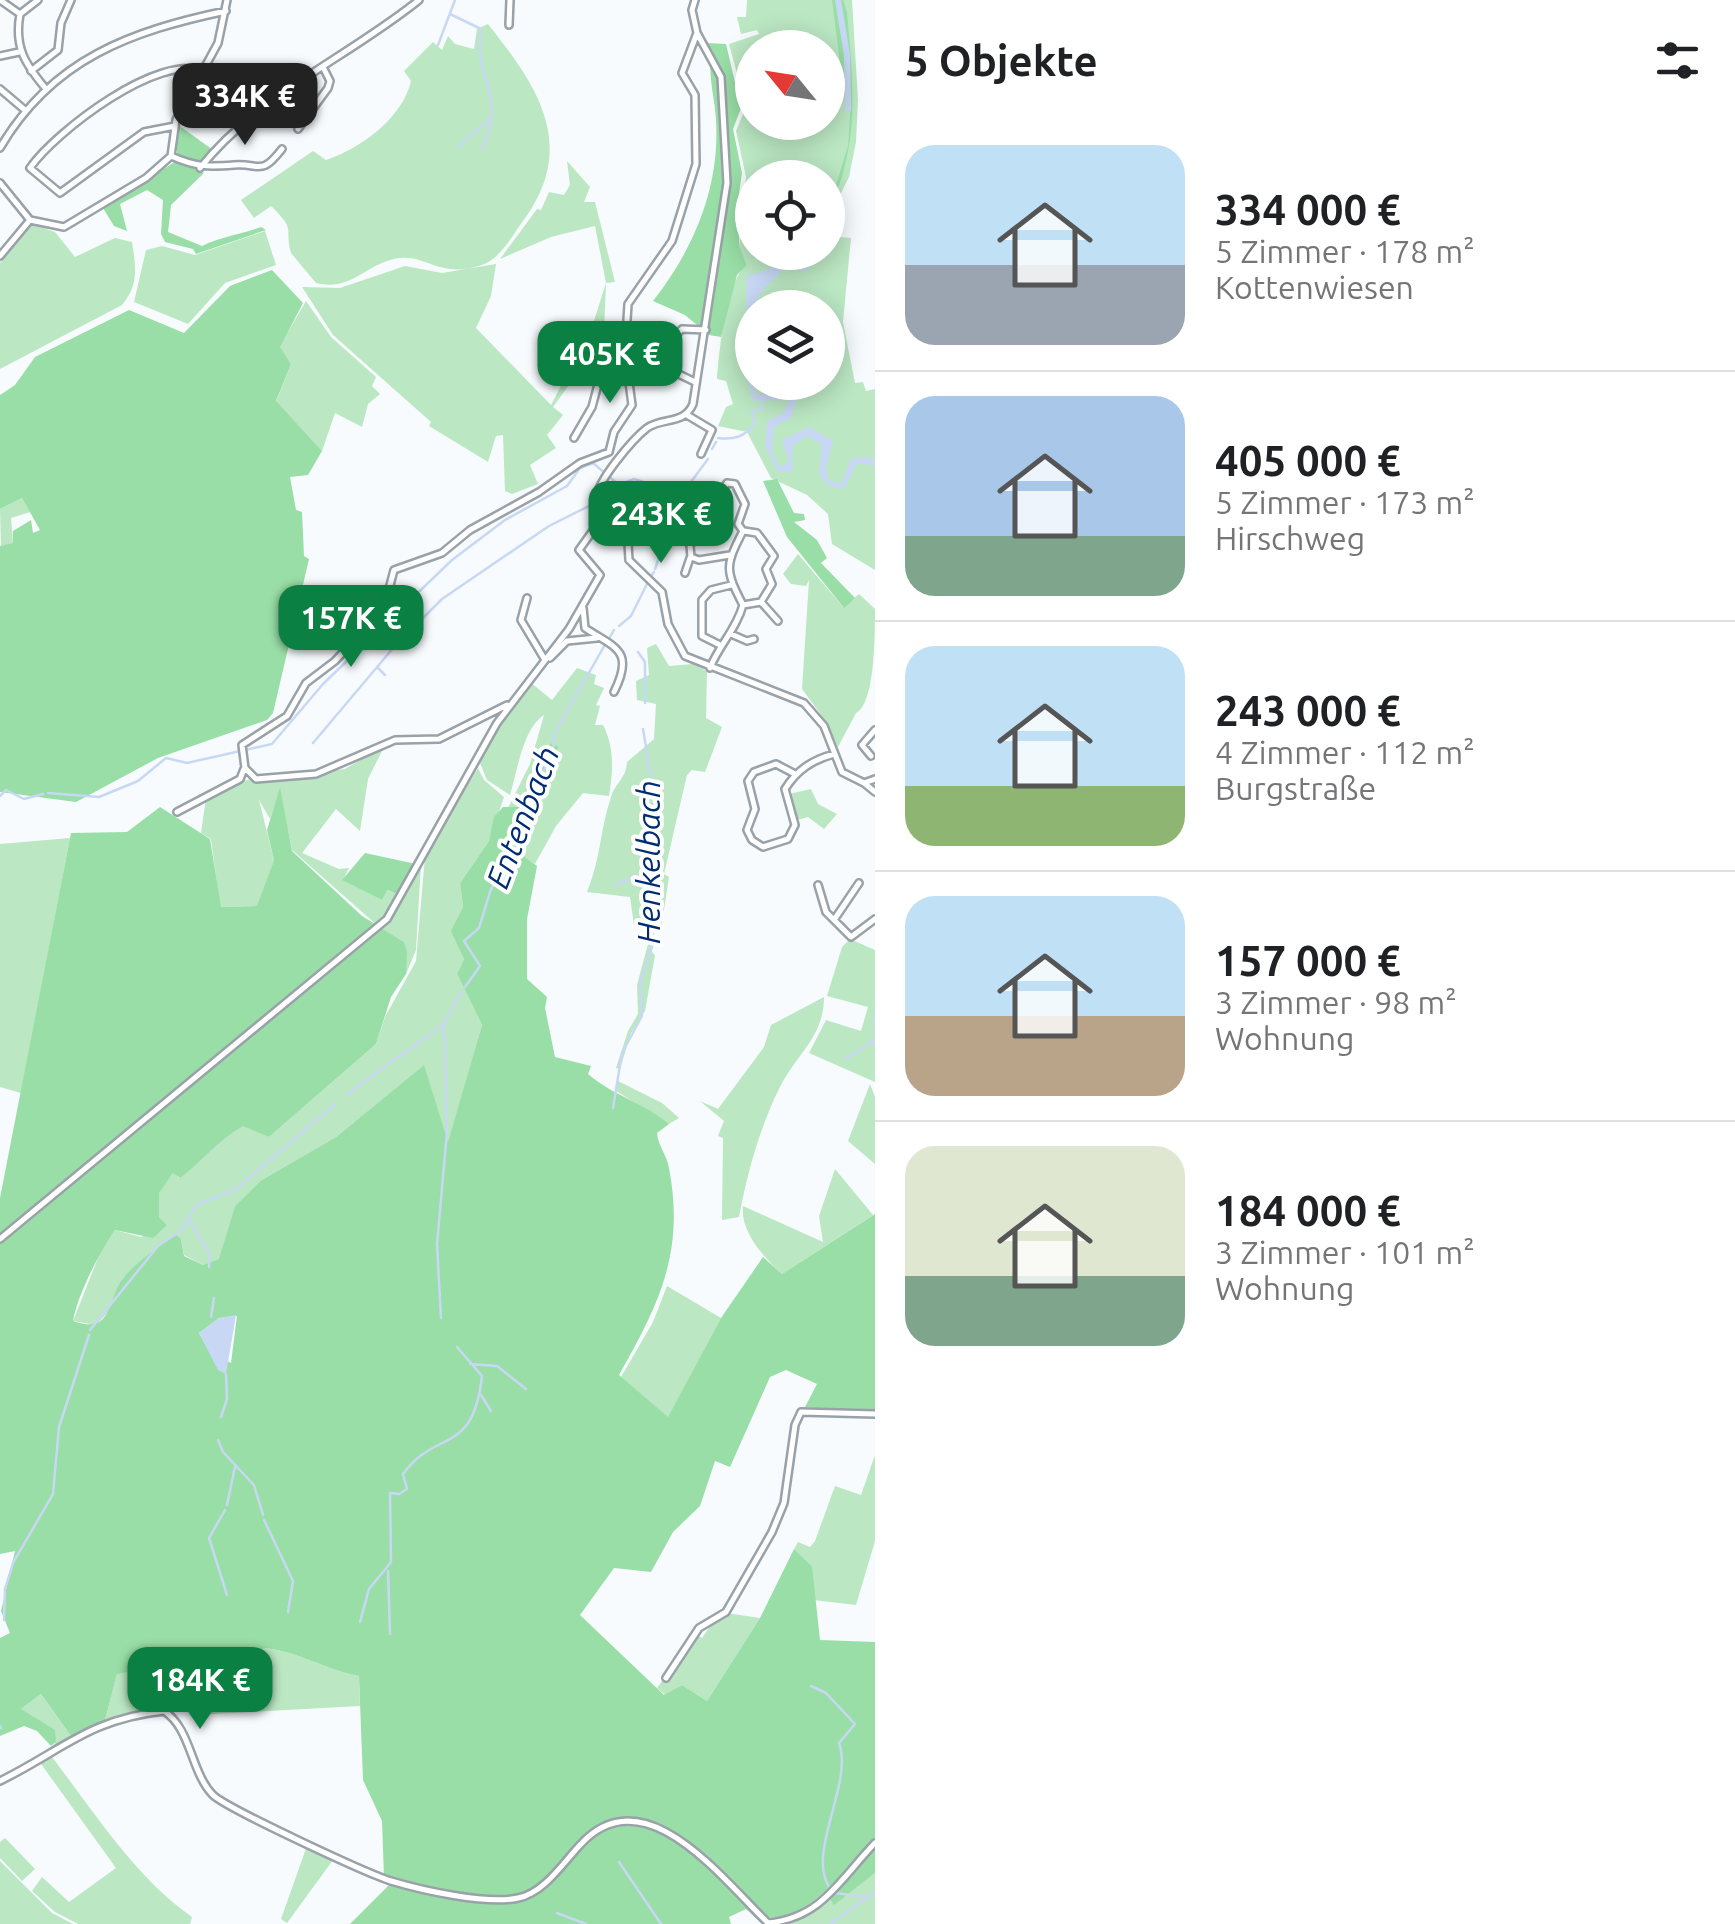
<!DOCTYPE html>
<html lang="de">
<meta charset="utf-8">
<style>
:root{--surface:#fff;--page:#f6f6f6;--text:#202124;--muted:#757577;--line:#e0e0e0;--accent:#0b8043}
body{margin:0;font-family:Ubuntu,sans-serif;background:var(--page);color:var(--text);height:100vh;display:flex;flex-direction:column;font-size:38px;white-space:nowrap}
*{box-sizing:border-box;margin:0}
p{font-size:32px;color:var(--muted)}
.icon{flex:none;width:55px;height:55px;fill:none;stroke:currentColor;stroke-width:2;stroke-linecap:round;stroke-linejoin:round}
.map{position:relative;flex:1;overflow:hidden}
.panel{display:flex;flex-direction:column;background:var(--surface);width:860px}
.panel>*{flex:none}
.needle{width:65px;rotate:300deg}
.tools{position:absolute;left:735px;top:30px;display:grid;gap:20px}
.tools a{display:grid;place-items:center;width:110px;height:110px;border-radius:50%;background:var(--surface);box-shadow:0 5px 25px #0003;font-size:50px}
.price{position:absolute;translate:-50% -85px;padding:0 22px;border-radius:20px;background:var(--accent);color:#fff;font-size:32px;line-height:65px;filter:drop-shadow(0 2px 5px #0008)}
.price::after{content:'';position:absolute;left:50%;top:60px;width:30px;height:22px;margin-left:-15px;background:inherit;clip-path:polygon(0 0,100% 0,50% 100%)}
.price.current{background:#222;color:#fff}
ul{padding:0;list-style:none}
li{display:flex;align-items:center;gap:30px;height:250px;padding:0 30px}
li+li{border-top:2px solid var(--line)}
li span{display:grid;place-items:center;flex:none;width:280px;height:200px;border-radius:30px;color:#555}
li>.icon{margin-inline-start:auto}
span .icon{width:120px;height:120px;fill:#fffc;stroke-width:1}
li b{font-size:42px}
h2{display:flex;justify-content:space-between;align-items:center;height:120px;padding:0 30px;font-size:42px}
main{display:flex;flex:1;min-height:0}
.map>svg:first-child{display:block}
.green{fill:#bbe7c3;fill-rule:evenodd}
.forest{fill:#98dea6;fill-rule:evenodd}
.water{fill:#c8d8f4}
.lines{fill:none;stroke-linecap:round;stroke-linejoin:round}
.stream{stroke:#c8d8f4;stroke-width:2.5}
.river{stroke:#c8d8f4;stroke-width:6}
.minor-casing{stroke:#99a1a9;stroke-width:10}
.minor{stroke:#fff;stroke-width:5}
.labels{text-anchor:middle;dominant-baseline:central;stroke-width:8;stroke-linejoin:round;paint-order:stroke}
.water-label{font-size:32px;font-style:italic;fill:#002c76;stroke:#fff}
</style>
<main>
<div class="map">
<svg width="875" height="1924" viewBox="0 0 875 1924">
<rect width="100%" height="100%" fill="#f7fbfe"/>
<path class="green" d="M747,0h105l6,100 -2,42 -7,35 -21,42v-41h-76v74h76v-16l23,2 -8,84 12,61 8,-1 3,9 9,-2v181l-43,-26 -4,-30 -21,-19 -36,-17 -24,-46 -29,-6 8,-19 7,-3 -7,-23 -9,-2c2,-26 9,-100 30,-114l-8,-18 7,-70 -10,-46 10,-24 -17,-63 30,-10 -2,-4 -16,4 -4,-17h9zM752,48h76v74h-76zM752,308h76v74h-76z
M488,24c49,62 91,121 35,197 -12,16 -22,37 -41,44 -42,14 -55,-10 -82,-7 -34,4 -47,34 -84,25l-25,-30c-7,-26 6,-22 -20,-47l-17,12 -13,-18 72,-49 13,9c36,-12 77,-43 85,-79l-7,-10 29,-29 9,8 6,-14 7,8 19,5 3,-20z
M567,161l23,26 -6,15h11l20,80 -9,1 -2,50 -9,1 -18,40 -24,33 10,8 -16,20 9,13 -26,17 8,19 -26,10 -7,-3 -2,-56 -7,1 -8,26 -59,-36 2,-4 -98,-87 -31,-48 38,1 65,-22 37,7 54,-9 -5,32 -15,32 75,77 42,-81 13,-41 -11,-57 -44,11 -51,22 37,-50 4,1 8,-18 15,3 6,-10z
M32,224l23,8 20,25 40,-19 17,4c4,26 7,42 -10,63l-122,64v-106l12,-21z
M265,231l11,34 -51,18 -37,41 -54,-22 12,-52 16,-4 33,9z
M306,301l25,36 45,40 -4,9 8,8 -12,10 -6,23 -27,-14 -13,38 -46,-49 15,-38 -12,-17z
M22,498l8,14 -19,6 2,25 -12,4 -1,-38z
M798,554l45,53 16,-13 16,15c0,27 0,96 -19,104l-18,34 -13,-27 -23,-31 7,-109 -3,6 -15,-2 -8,-10z
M656,644l13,22 24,-2 14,7 -1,47 16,9 -17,45 -13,-2 -5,5 -23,99 5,3 -8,53 -8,-12 -2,33 4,4 -10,56 -14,22 -11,36 -4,-1 12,-37 10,-17 -1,-29 11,-41v-18l-14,-1 -4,-28 -43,-5c14,-34 13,-62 24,-95 4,-14 15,-18 16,-35l27,-23 2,-35 -19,-4 -1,-19 13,-6 -2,-27z
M577,668l19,7 -2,9 10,4 -8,17 4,1 -5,19h8c12,23 10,47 6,71l-26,-3 -27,33 -21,38 -17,-11 39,-106 -4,-4 -17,17 -17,47 -11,1 22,-44 14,-49c-21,13 -27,57 -34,80l-23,-15 -7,-17 18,-36 32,-45 22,18z
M385,745l-17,34 -8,52 -24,-22 -34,44 37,16 10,-1 -6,12 39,20 4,-10 13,5 -21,31 -86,-76 -12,-60 -10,29 -11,-19 15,60 -16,46 -38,1 -9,-68 -10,-6 5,-35 32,-17 107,-12z
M478,768l6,12 20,17 -15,44 -29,42 3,24 -11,24 12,28 -7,15 25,51 -34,119 -25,-78 -87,71 -76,44 -25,25 -15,53 -17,6 -19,-10 -3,-16 -58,39 -13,32 -14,15 -23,-4 29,-73 13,-18 26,7 26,-12 -8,-8v-25l15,-20 5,6c24,-17 38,-37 64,-53l26,12 107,-93 9,-27 31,-56 9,-105z
M811,789l7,15 19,10 -13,15 -16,-12 -11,3 -8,-26z
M70,838l-49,255 -21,-6v-243z
M421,864l-5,86 -10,24 -2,-32 -23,-14z
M850,939l25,11v132l-66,-29 17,-33 35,11 7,-24 -41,-11 15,-49z
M824,997c0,39 -26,56 -43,88 -21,41 -33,85 -42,132l-17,3 1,-82 -5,-2 6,-15 -24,-20 18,8 46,-62 7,-22z
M618,1081l44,22 17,15 -10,6 -53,-33z
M870,1084l5,13v67l-27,-23z
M835,1169l38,46 -91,59c-18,-17 -42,-42 -39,-68l80,36 -4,-26z
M667,1286l54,32 -53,100 -47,-41 32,-55z
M875,1455v86l-19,64 -43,-5 -1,-34 -18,-17 4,-7 12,5 5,-6 20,-55 26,9z
M726,1613l34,5 -53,83 -25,-16 -17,10 -8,-7 39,-53 6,3 13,-19z
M264,1648c33,3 62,22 95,28l1,30 -147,8 -53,-4 -55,10 12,-47 140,-19z
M41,1694l30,42 -19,15 4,-10 -35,-32z
M52,1757c43,56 82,119 140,160l-2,7h-112l-23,-12 -23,-21 10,-14 27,25 47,-34 -75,-104z
M5,1838l30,31 -13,12 -22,-23v-16z
M308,1843l28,13 -49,67 -6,-4z
M0,1861l52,52 21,11h-73z
M875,1873v51h-97l52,-25 4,5z"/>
<path class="forest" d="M832,0h11l4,12c6,70 14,134 -19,199l20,-65 3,-44h-6z
M706,43l20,1 15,64 -8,21 9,44 -7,48 4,1v24l8,19 -10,10 -16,62 -12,-2 -24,-20 -32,-14c41,-52 67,-114 63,-180 -1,-25 -9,-45 -4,-69z
M177,124l36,26 -14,15 -22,-11z
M176,161l28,12 -33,32 -3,27 34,14c21,-10 38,-11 59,-19l5,3 -70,24 -3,-5 -28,-7 -4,-8 2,-34 -16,-10 -27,14 7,27 -13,-5 -11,-18z
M272,270l31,33 -23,44 11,17 -15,37 46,50 -14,24 -18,2 6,33 6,2 2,44 5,3 -36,154 -6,7 -109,38 -82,44 -76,-10v-246l13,-3v-12l18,-11 2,13 7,-3 -18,-32 -22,11v-114l15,-10 20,-28 94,-47 55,23 46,-47z
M777,479l17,34 10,1 1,6 -11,2 23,18 10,18 -6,5 34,35 -11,10 -57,-71 -24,-56z
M552,743l6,4 -3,12 -6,3 -8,37 -23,53 19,14 -10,53v60l20,18 -2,11 10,49 36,9 -3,8c24,21 56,29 81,50l-12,9c1,13 10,22 12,35 16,85 -10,136 -50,207l49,42 53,-99 42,-61 19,17 93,-60v200l-70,-7 12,-23 -31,-14 -16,7 -40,90 -15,-6 -15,45 -27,26 -22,40 -37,-4 -34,47 84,80 18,-10 25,16 53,-83 34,-69 18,17 8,74 55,2v199c-33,26 -62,83 -116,76l2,6 -15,-14 -17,8 2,7h-381l44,-44 -10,-3 -2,-56 -19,-41 -4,-104c-33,-6 -62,-25 -95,-28l-7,6 1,9 -41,19 -14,-22 -13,7 -7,-6 -66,13 -12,46 -34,16 -30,-42 -20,15 34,21 1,12 -5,4 -14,-15 -13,-5 -24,10v-98l10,-5 -9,-22 14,-60 -15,3v-356l71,-365 56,-1 33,-25 50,32 11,68 36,-1 17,-46 -7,-30 13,-43 12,64 70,65 42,26 3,10 -1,22 -15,23 -15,47 -107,93 -26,-11c-26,15 -40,35 -63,52l-7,-5 -14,20v24l8,8 -14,13 -38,-8c-15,21 -38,66 -42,91 42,15 33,-24 52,-45 14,-16 34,-29 50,-42l6,5 3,17 19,9 16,-6 16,-53 25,-25 76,-44 88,-72 24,77 34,-117 -25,-51 7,-15 -13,-28 12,-24 -3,-24 29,-42 5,-24 9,-10h16l17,-47zM237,1316l-6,47 -21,-10 -11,-20 20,-15z
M365,853l51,11 -17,31 -12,-5 -5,10 -40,-20z
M875,1846v27l-41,32 -4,-6z"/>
<path class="water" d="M800,253h9l-2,18 -22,-4c-16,18 -32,28 -33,52l-6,-12 1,-31 22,-7 12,-11 18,3z
M752,347l-6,16 10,31 35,-3 7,5 -7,22 -17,9 -2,25 8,15 9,-6 -7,-21 27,-13 24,14 -7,27 3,13 13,2 9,-25 21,-1 3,9 -18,-3 -13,26 -16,-3 -9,-13 3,-28 -14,-9 -16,10 1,26h-15l-13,-26 2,-25 16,-8 6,-13 -36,1 -12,-46z
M236,1315l-10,59 -8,-4 -19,-37 20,-15z"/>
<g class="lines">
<path class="stream" d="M450,14l31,15c-8,53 27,62 1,121
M438,45l17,-45
M458,147l33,-29
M718,438c16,2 27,-1 37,-15l-3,-11 10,-3 1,-6
M712,449l4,-7
M674,514l8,-20
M655,569l17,-49
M651,576l3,-4
M619,626l12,-10 17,-34
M610,637l4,-7
M638,652l7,10v41
M377,667l8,8
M313,743l81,-96 48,-48 107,-73 40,-20 12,2 41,-25
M48,793l51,4 39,-16 28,-23 21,5 85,-19 51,-60 129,-124 53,-40 62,-34 13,-18 13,-5 26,22 15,-6 48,15 26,-35
M0,796l6,-6 18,9 19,-5
M615,885l30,-13
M465,987l15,-21 -16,-25 15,-13 11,-36 63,-142 2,-18 51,-89
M875,1015v33
M845,1059l28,-18
M346,1095l98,-71 17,-32
M613,1108l9,-55 20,-37 -2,-31 12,-38 2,-34 -9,-41 9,-77 -11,-66
M189,1220l21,34 -1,13
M211,1317l3,-19
M441,1318l-4,-74 10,-112 -3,-108
M90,1330l68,-84 21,-14 19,-28 38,-15 99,-85
M470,1364l27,2 29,23
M481,1395l10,16
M221,1417l6,-18 -1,-25
M218,1440l5,12 31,33 9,30
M227,1505l8,-38
M225,1510l-16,28 18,57
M264,1520l29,61 -5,31
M388,1571l2,63
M4,1620l1,-31 8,-26 40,-69 6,-67 30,-92
M360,1622l9,-33 22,-27 -1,-69 9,1 8,-5 -4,-15c33,-46 70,-17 79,-98l-25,-29
M811,1686l15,7 29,31 -16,19c15,41 -35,112 -8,147
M0,1726l1,2
M619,1862l42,62
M836,1893l28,4
M557,1913l29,11
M830,1924l45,-32"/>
<path class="river" d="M838,0l9,55 1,54"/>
<defs>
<path id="minor" d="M0,0l20,14
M38,0l-18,14c-6,33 5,50 26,75
M695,0l-3,10 5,23 24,44 6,106 -34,221c-9,21 -30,13 -46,24 -14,11 -51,54 -50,70l30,28 2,34 33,32 6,32 17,32 119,47 20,23 18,46 22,11 11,-4
M509,25l1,-25
M0,56l19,-4
M31,71l27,-21 3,-27 10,-23
M0,89l26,22
M175,126l-31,6 -84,61 -30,-25c25,-36 130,-117 175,-96
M298,129l30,-41 2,-7 -6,-12
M0,148c52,-89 131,-117 226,-137
M171,156l5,-36 42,-77 9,-43
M171,156c25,11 37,11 63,9 27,-2 26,12 48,-16
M200,168c58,-73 147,-110 219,-168
M0,183l30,37 34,7 82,-49 25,-22
M0,256l30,-36
M650,360l45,22
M627,362l23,-2 32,-31 24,1
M687,415l25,15 -11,24
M574,438l18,-31 12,-45 21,-10
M609,452l5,-20 18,-27 -7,-53 3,-48 44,-63 24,-77 -1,-69 -13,-22 15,-40
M627,526l28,-10 14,3
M730,555l-31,5 -8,-3 -1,-11 37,-63 8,1 10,20 -7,20 5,7
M685,573l5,-15
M527,598l-6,22 24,40
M761,602l17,19
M743,605l18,-3 11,-18 -6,-15 8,-13 -17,-23 -13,-2
M583,608l2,20c30,20 50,22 29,64
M731,634l16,7 7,-2
M720,645l-18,-9v-36l9,-10 20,-5
M550,658l17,-17 30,-3
M710,668c9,-23 26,-38 33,-63 -18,-35 -18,-39 0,-74
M507,705l-68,34 -44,1 -79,34 -60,5 -11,-11 -3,-23 45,-29 19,-33 29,-22 49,-53 10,-38 48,-17 28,-23 69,-38 41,-29 29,-11
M871,756l-9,-11 13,-15
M795,774l-19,-10 -22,8 -6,9 7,28 -8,21 5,10 11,7 25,-8 7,-14 -10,-36c12,-19 27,-29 49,-35
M864,783l11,9
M177,812l63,-33 4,-10
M818,885l8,27 25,25 24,-18
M834,920l25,-37
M0,1239l387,-320 110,-196 72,-94 31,-54 -21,-25 28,-39
M666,1678l33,-50 27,-16 46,-80 12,-29 11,-78 6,-13 74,2
M0,1781c63,-31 89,-62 164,-70 27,17 27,62 49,84 15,14 153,78 178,86 30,9 96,24 127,17 26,-5 45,-35 62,-53 64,-71 142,34 188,78 54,-5 73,-45 107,-80"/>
</defs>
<use href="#minor" class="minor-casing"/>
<use href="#minor" class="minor"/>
</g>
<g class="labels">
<g class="water-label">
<text transform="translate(522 817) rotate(-69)">Entenbach</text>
<text transform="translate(648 862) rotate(-90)">Henkelbach</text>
</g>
</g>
</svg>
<div class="tools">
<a><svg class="needle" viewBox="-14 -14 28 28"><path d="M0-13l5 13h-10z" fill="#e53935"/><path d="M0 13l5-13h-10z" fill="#757577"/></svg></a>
<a><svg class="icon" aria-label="locate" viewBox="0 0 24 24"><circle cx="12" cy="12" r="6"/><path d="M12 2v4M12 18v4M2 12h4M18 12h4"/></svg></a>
<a><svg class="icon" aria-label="layers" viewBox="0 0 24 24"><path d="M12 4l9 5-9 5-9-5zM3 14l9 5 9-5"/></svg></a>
</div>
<b class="price current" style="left:245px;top:148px">334K €</b>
<b class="price" style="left:610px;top:406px">405K €</b>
<b class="price" style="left:661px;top:566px">243K €</b>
<b class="price" style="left:351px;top:670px">157K €</b>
<b class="price" style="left:200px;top:1732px">184K €</b>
</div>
<section class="panel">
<h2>5 Objekte<svg class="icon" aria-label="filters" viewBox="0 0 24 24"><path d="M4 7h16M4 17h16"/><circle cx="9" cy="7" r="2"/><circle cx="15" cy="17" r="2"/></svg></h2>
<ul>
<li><span style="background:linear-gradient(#bfe0f5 60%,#9aa5b1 0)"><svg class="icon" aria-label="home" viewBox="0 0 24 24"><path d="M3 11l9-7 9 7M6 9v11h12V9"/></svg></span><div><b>334 000 €</b><p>5 Zimmer · 178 m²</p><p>Kottenwiesen</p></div></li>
<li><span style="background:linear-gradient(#a9c7e8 70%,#7fa58c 0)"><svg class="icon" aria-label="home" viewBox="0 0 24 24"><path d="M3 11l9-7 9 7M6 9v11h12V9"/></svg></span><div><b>405 000 €</b><p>5 Zimmer · 173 m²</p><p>Hirschweg</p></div></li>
<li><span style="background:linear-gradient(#bfe0f5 70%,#8fb573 0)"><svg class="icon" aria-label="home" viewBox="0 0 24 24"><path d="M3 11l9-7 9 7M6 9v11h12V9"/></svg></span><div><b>243 000 €</b><p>4 Zimmer · 112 m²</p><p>Burgstraße</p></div></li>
<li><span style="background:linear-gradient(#bfe0f5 60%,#b9a48a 0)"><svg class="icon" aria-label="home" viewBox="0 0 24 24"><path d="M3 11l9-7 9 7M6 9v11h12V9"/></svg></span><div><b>157 000 €</b><p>3 Zimmer · 98 m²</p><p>Wohnung</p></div></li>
<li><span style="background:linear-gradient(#dfe7d0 65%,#7fa58c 0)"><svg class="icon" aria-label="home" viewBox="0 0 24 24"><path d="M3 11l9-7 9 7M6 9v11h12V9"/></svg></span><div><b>184 000 €</b><p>3 Zimmer · 101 m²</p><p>Wohnung</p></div></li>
</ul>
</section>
</main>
